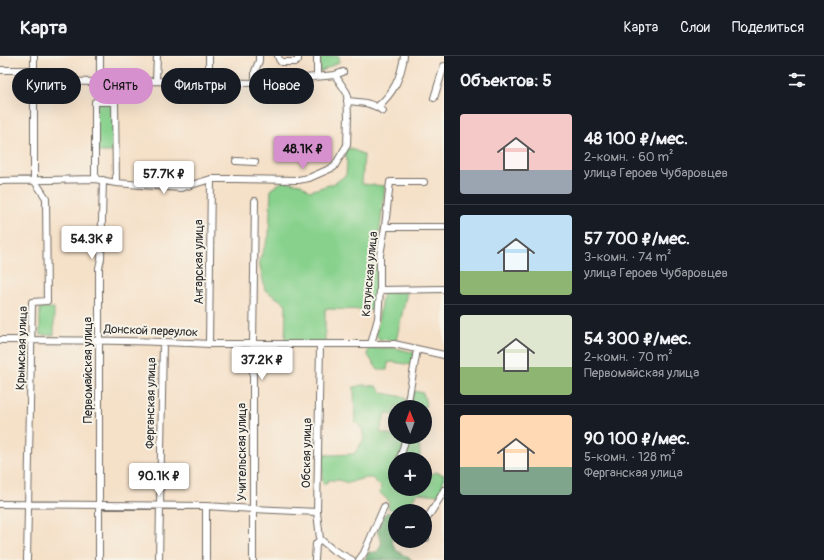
<!DOCTYPE html>
<html lang="ru">
<meta charset="utf-8">
<style>
:root{--surface:#171b24;--page:#20242c;--text:#f1f3f6;--muted:#9ea1a6;--line:#363941;--accent:#d690ce}
body{margin:0;font-family:Pangolin,sans-serif;background:var(--page);color:var(--text);height:100vh;display:flex;flex-direction:column;font-size:15px;white-space:nowrap}
*{box-sizing:border-box;margin:0}
p{font-size:13px;color:var(--muted)}
.icon{flex:none;width:22px;height:22px;fill:none;stroke:currentColor;stroke-width:2;stroke-linecap:round;stroke-linejoin:round}
.map{position:relative;flex:1;overflow:hidden}
.sheet{display:flex;flex-direction:column;background:var(--surface);width:380px}
.sheet>*{flex:none}
.banner{position:absolute;left:12px;top:12px;width:372px;height:36px;display:flex;gap:8px}
.needle{width:26px;rotate:359deg}
.fabs{position:absolute;left:388px;top:344px;display:grid;gap:8px}
.fabs a{display:grid;place-items:center;width:44px;height:44px;border-radius:50%;background:var(--surface);box-shadow:0 4px 16px #0002;font-size:20px}
.price{position:absolute;translate:-50% -34px;padding:0 9px;border-radius:4px;background:#fff;color:#222;font-size:13px;line-height:26px;filter:drop-shadow(0 1px 2px #0008)}
.price::after{content:'';position:absolute;left:50%;top:24px;width:12px;height:9px;margin-left:-6px;background:inherit;clip-path:polygon(0 0,100% 0,50% 100%)}
.price.selected{background:var(--accent);color:#111}
ul{padding:0;list-style:none}
li{display:flex;align-items:center;gap:12px;height:100px;padding:0 16px}
li+li{border-top:1px solid var(--line)}
li span{display:grid;place-items:center;flex:none;width:112px;height:80px;border-radius:4px;color:#555}
li>.icon{margin-inline-start:auto}
span .icon{width:48px;height:48px;fill:#fffc;stroke-width:1}
li b{font-size:17px}
h2{display:flex;justify-content:space-between;align-items:center;height:48px;padding:0 16px;font-size:17px}
.pill{padding:0 14px;border-radius:18px;background:var(--surface);box-shadow:0 4px 16px #0002;font-size:14px;line-height:36px}
.pill.selected{background:var(--accent);color:#111}
header{display:flex;align-items:center;gap:24px;box-sizing:border-box;height:56px;padding:0 20px;background:var(--surface);border-bottom:1px solid var(--line)}
header strong{font-size:19px}
nav{display:flex;gap:22px;margin-inline-start:auto;font-size:14px}
main{display:flex;flex:1;min-height:0}
.map>svg:first-child{display:block}
.green{fill:#88d18d;stroke:#5a7e5c}
.forest{fill:#6eb378;stroke:#4c6f52}
.lines{fill:none;stroke-linecap:round;stroke-linejoin:round}
.minor-casing{stroke:#726a62;stroke-width:8}
.minor{stroke:#fff;stroke-width:6}
.labels{text-anchor:middle;dominant-baseline:central;stroke-width:4;stroke-linejoin:round;paint-order:stroke}
.street-label{font-size:12px;fill:#2b2b2b;stroke:#f7f3e8}
</style>
<header>
<strong>Карта</strong>
<nav><a>Карта</a><a>Слои</a><a>Поделиться</a></nav>
</header>
<main>
<div class="map">
<svg width="444" height="504" viewBox="0 0 444 504">
<rect width="100%" height="100%" fill="#f7f3e8"/>
<filter id="ink" filterUnits="userSpaceOnUse"><feTurbulence type="fractalNoise" baseFrequency=".025" numOctaves="2"/><feDisplacementMap in="SourceGraphic" scale="8" xChannelSelector="R" yChannelSelector="G"/><feConvolveMatrix kernelMatrix="1 2 1 2 8 2 1 2 1" color-interpolation-filters="sRGB"/></filter>
<filter id="wash" filterUnits="userSpaceOnUse"><feTurbulence type="fractalNoise" baseFrequency=".012" numOctaves="4" result="noise"/><feDisplacementMap in="SourceGraphic" scale="16" xChannelSelector="R" yChannelSelector="G"/><feGaussianBlur stdDeviation="0.9" result="paint"/><feColorMatrix in="noise" values="0 0 0 0 0 0 0 0 0 0 0 0 0 0 0 0 0 1.4 0 .05"/><feComposite in="paint" operator="in"/></filter>
<g filter="url(#wash)">
<rect width="100%" height="100%" fill="#f5e0c8"/>
<path class="green" d="M320,0h19v6l-19,10z
M95,46h20l1,50h-21z
M350,92l14,7 -2,29 23,2 -8,68 -2,56 -50,-1v34l-40,-1 1,-38 -21,-14 -6,-29 10,-25 2,-47 12,-8 18,3 9,7 25,-8 11,-8 1,-14 -2,-11z
M383,236h24l-11,49 -17,-2 -3,-5z
M40,252h14v27h-14z
M372,292h24l19,5 -3,12 -19,-3 -5,1 -1,7h-9l-11,-16 2,-5z
M362,329l14,1 7,7 20,4 3,2 -1,8h-10v8l-9,-2 -6,19 23,7 4,-2h12l1,22h-25v30h30v-15l4,2 7,-4 8,3 -2,14 -4,6 -21,-2c-8,13 -12,23 -29,15l1,-7 -9,-8 1,-6 -9,-9h-8l-16,5 -9,-3h-10l-5,5 -2,-5 1,-26 9,1 22,-1 10,-15 -2,-10 -7,-7 -1,-35z
M414,335l9,2 3,11 -1,3h-14v-6z"/>
<path class="forest" d="M387,456l7,2 -2,28 4,8 16,10h-47l4,-8c2,0 4,1 6,0 3,0 3,-2 5,-5 4,-8 -2,-8 -2,-15 1,-8 4,-15 9,-20z"/>
</g>
<g filter="url(#ink)">
<g class="lines">
<defs>
<path id="minor" d="M278,0l1,3 2,3h15l2,-2v-4
M317,0v18
M0,14h34
M34,25l66,1 56,-1 99,2 80,-8 8,-3
M156,25l1,-25
M100,26v-26
M209,26v-26
M255,27v-12l4,-10v-5
M434,42l10,-32
M347,45c14,1 24,1 36,10
M377,51c17,-14 24,-30 27,-51
M236,105l19,1
M95,123v-77h20l1,81
M0,125l95,-2 21,4 65,5 30,-9h25l62,1 11,-2 25,-11 13,-22 1,-28 -1,-24 -12,-18
M385,171h59
M380,234l64,-1
M0,284c70,0 140,0 209,4h185l50,11
M209,288l2,-165
M371,288l7,-26 2,-28v-35l5,-28 5,-45h34
M408,351v-6l9,-51
M400,403l6,-22
M0,448l206,2 47,3 64,3
M206,450v54
M425,466l16,-26 3,-6
M425,477l1,5
M320,483l13,11 19,10
M27,504l5,-258 15,-1 -1,-103 -12,-18v-124
M99,504v-292l2,-9 2,-79
M159,504l4,-218
M253,504v-215l2,-144
M315,504l1,-16 4,-5 -3,-27 3,-168
M359,504l5,-7 20,-46"/>
</defs>
<use href="#minor" class="minor-casing"/>
<use href="#minor" class="minor"/>
</g>
</g>
<g class="labels">
<g class="street-label">
<text transform="translate(199 206) rotate(-90)">Ангарская улица</text>
<text transform="translate(370 218) rotate(-85)">Катунская улица</text>
<text transform="translate(151 275) rotate(2)">Донской переулок</text>
<text transform="translate(22 292) rotate(-88)">Крымская улица</text>
<text transform="translate(88 314) rotate(-90)">Первомайская улица</text>
<text transform="translate(151 347) rotate(-89)">Ферганская улица</text>
<text transform="translate(242 396) rotate(-90)">Учительская улица</text>
<text transform="translate(307 397) rotate(-89)">Обская улица</text>
</g>
</g>
</svg>
<div class="fabs">
<a><svg class="needle" viewBox="-14 -14 28 28"><path d="M0-13l5 13h-10z" fill="#e53935"/><path d="M0 13l5-13h-10z" fill="#9ea1a6"/></svg></a>
<a>+</a>
<a>−</a>
</div>
<b class="price selected" style="left:303px;top:114px">48.1K ₽</b>
<b class="price" style="left:164px;top:139px">57.7K ₽</b>
<b class="price" style="left:92px;top:204px">54.3K ₽</b>
<b class="price" style="left:262px;top:325px">37.2K ₽</b>
<b class="price" style="left:159px;top:441px">90.1K ₽</b>
<div class="banner">
<a class="pill">Купить</a>
<a class="pill selected">Снять</a>
<a class="pill">Фильтры</a>
<a class="pill">Новое</a>
</div>
</div>
<section class="sheet">
<h2>Объектов: 5<svg class="icon" aria-label="filters" viewBox="0 0 24 24"><path d="M4 7h16M4 17h16"/><circle cx="9" cy="7" r="2"/><circle cx="15" cy="17" r="2"/></svg></h2>
<ul>
<li><span style="background:linear-gradient(#f6c9c9 70%,#9aa5b1 0)"><svg class="icon" aria-label="home" viewBox="0 0 24 24"><path d="M3 11l9-7 9 7M6 9v11h12V9"/></svg></span><div><b>48 100 ₽/мес.</b><p>2-комн. · 60 m²</p><p>улица Героев Чубаровцев</p></div></li>
<li><span style="background:linear-gradient(#bfe0f5 70%,#8fb573 0)"><svg class="icon" aria-label="home" viewBox="0 0 24 24"><path d="M3 11l9-7 9 7M6 9v11h12V9"/></svg></span><div><b>57 700 ₽/мес.</b><p>3-комн. · 74 m²</p><p>улица Героев Чубаровцев</p></div></li>
<li><span style="background:linear-gradient(#dfe7d0 65%,#8fb573 0)"><svg class="icon" aria-label="home" viewBox="0 0 24 24"><path d="M3 11l9-7 9 7M6 9v11h12V9"/></svg></span><div><b>54 300 ₽/мес.</b><p>2-комн. · 70 m²</p><p>Первомайская улица</p></div></li>
<li><span style="background:linear-gradient(#ffd9b3 65%,#7fa58c 0)"><svg class="icon" aria-label="home" viewBox="0 0 24 24"><path d="M3 11l9-7 9 7M6 9v11h12V9"/></svg></span><div><b>90 100 ₽/мес.</b><p>5-комн. · 128 m²</p><p>Ферганская улица</p></div></li>
</ul>
</section>
</main>
